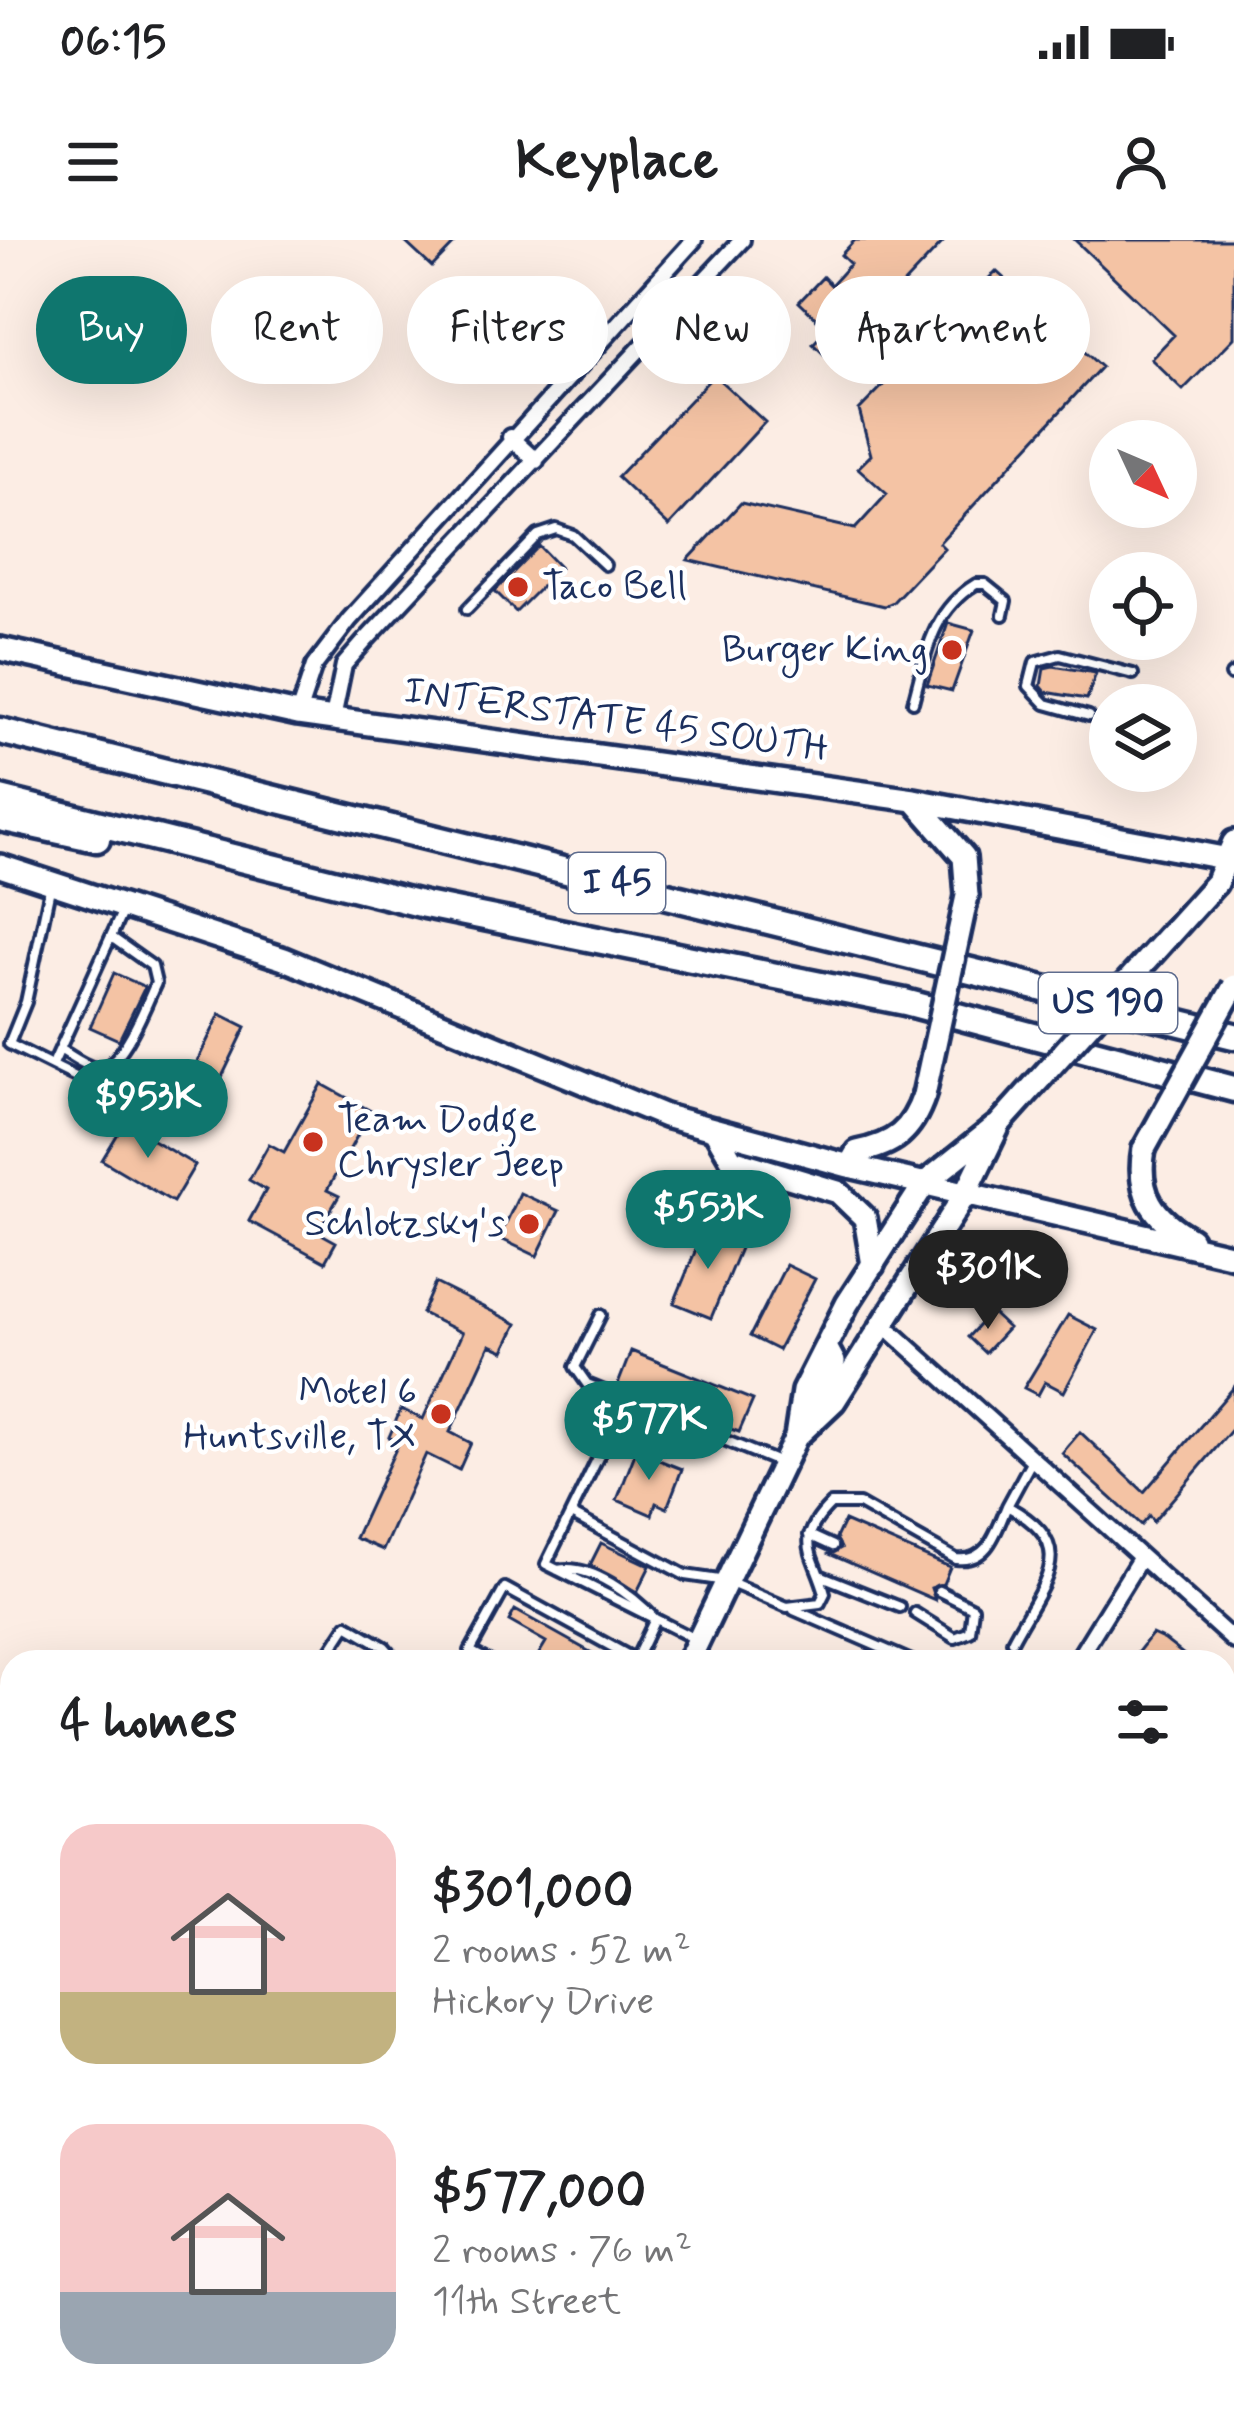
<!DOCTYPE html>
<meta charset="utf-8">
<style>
:root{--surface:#fff;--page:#f2f2f2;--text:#202124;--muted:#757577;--accent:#0f766e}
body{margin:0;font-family:Mynerve,sans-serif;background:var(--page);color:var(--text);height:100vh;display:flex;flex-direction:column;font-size:45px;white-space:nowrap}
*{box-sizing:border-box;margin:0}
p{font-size:39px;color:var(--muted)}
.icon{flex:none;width:66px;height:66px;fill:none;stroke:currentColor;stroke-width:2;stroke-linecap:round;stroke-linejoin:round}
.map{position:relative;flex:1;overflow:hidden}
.details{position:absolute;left:0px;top:1410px;width:1236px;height:771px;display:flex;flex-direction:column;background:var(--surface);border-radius:36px 36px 0 0;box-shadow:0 12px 48px #0002}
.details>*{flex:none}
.top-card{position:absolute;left:36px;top:36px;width:1164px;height:108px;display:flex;gap:24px}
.needle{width:78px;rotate:134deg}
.controls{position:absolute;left:1089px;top:180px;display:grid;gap:24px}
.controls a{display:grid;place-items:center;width:108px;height:108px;border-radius:50%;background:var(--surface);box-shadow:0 12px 48px #0002;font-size:60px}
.price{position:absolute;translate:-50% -102px;padding:0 27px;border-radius:42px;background:var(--accent);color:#fff;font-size:39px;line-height:78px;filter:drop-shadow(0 3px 6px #0008)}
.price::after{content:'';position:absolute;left:50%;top:72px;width:36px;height:27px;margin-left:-18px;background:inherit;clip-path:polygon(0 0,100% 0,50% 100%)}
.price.active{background:#222;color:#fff}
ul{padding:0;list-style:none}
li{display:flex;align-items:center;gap:36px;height:300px;padding:0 60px}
li span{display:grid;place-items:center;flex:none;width:336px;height:240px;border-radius:36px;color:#555}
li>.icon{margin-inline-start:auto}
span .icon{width:144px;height:144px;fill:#fffc;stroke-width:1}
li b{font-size:51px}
h2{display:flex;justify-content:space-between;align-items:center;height:144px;padding:0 60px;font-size:51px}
.chip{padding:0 42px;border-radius:54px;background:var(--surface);box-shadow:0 12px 48px #0002;font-size:42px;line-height:108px}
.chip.active{background:var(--accent);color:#fff}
.status{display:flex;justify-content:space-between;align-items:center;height:84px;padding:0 60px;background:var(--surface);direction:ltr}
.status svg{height:33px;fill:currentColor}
header{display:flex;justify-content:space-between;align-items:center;height:156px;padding:0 60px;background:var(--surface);font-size:54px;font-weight:700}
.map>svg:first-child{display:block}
.building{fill:#f4c3a4;stroke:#1b2f5e;stroke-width:3}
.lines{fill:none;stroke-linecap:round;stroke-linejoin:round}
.lane-casing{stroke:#1b2f5e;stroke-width:16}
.street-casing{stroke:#1b2f5e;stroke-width:22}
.secondary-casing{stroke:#1b2f5e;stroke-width:30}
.primary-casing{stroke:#1b2f5e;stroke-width:30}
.highway-casing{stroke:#1b2f5e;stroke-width:33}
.lane{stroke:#fff;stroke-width:8}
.street{stroke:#fff;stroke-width:14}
.secondary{stroke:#fff;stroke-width:21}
.primary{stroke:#fff;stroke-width:21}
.highway{stroke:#fff;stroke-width:24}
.secondary-bridge-casing{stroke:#1b2f5e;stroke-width:30;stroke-linecap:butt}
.primary-bridge-casing{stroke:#1b2f5e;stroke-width:30;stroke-linecap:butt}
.secondary-bridge{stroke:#fff;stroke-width:21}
.primary-bridge{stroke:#fff;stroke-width:21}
.poi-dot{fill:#c8321e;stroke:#fff;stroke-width:4.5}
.labels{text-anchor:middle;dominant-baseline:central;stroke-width:9;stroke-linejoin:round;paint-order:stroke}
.shield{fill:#fff;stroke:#5f6d8e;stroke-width:3}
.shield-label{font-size:36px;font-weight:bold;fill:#1b2f5e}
.poi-label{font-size:39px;fill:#1b2f5e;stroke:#fff;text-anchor:end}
.street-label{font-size:39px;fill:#1b2f5e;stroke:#fff}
</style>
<div class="status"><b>06:15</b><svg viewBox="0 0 49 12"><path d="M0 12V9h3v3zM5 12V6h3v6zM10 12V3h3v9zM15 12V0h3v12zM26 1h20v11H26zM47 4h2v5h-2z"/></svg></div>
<header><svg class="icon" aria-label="menu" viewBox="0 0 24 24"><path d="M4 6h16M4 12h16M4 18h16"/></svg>Keyplace<svg class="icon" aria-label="person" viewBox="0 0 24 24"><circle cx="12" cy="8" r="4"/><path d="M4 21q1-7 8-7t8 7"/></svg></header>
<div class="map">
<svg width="1234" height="2180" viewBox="0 0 1234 2180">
<rect width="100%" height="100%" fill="#fcede4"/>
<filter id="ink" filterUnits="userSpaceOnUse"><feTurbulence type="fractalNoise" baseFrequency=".00833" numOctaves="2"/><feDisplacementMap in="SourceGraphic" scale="24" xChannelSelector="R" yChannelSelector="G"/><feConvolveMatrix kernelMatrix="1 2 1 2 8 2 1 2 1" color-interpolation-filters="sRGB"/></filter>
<g filter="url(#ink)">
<path class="building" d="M403,0h55l-26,27z
M855,0h90l-114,121 -18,-17 14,-15 -28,-27 24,-25 8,8 19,-21 -9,-9z
M1075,0h159v98l-51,52 -32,-31 23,-24z
M996,31l105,96 -162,176 5,5 -51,54 -9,4 -196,-46 53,-57 114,26 32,-35 -29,-26 13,-13 -12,-45z
M714,135l51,47 -96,104 -52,-49z
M539,306l21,22 -44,44 -21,-21z
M948,383l26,7 -22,61 -25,-6z
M1053,426l43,7 -9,26 -41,-7 -5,-6 3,-18z
M114,733l31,14 -26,53 -29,-13z
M220,774l26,13 -25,52 -26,-13z
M322,844l49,27 -44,79 12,6 -21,36 18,10 -11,20 -76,-41 17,-31 -17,-10 20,-36 15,8z
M128,877l22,12 -4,7 49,29 -22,37 -71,-42z
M520,953l39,18 -22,45 -38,-18z
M706,985l37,16 -32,77 -37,-15z
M786,1025l29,14 -37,71 -28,-14z
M435,1043l82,41 -13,27 -14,-6 -40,87 21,11 -12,27 -33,-16 -43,96 -28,-12 44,-96 -10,-5 12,-28 22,10 39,-86 -40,-20z
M991,1072l17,16 -23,25 -17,-16z
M1068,1075l29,15 -33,62 -19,-10 -7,13 -14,-7z
M631,1111l122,49 -14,32 -122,-45z
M1234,1147v40l-81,95 -4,-6 -8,9 -79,-72 18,-21 64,60z
M636,1211l46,18 -15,39 -11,-5 -4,12 -35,-15z
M844,1281l106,46 -7,17 -12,4 4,12 -106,-46 12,-6 -5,-10z
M601,1303l49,23 -13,26 -47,-27z
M515,1370l93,52h-74l12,-20 -37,-21z
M1152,1394l13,6 28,22h-63z"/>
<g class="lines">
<defs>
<path id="lane" d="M467,369l71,-74 18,-6 17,6 32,30
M1231,435l3,-2
M913,462c13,-47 18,-91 63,-118h9l21,17 -3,14
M1089,476l-43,-12 -17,-18 6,-24 25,-7 73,19
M51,644l-25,118 -17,42 87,43
M60,809c10,6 24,17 36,19 25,4 51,-66 60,-85l-4,-17 -38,-27
M53,824l70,-154
M601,1075l-26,52 12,17 191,78
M612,1189l-66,135 151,76
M571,1274l114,61 41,6 61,26 33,-4 5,-10c-11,-40 -32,-52 6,-89h28l97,55c32,4 40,-27 51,-53
M809,1295l24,11
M558,1330c33,-7 75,26 97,49l-20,42
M822,1336l78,31
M794,1370l120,52
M915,1373l40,25 15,-6 3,-24 -34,-17
M1012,1401c31,-59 71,-94 -5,-135l25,-46
M323,1422l24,-37 38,22 13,15
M491,1422l-21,-11 35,-63 135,74
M505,2180l6,-11
M635,2180l7,-11"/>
<path id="street" d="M510,197l26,24
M298,474l16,-48 35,-46 345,-380
M333,478l11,-53 21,-24 377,-401
M881,1082l353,319
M1076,1422l65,-105
M0,1666l12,12
M1224,1710l10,-16
M926,2180l7,-11
M1221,2180l13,-19"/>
<path id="secondary" d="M0,409l298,65 616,86 320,60
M914,560l50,57 3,39
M0,626l284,93 381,157 184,50 385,90
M714,889l18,31 106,32 27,26 8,47
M1144,909c-8,44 9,69 47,90
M849,926l8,-14c37,-7 55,-21 67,-57
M699,2169l20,11"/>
<path id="primary" d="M1216,643l18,-41
M804,1181l30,-59 -8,-15
M796,1197l7,-46 44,-87 78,-121 70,-56
M688,1422l108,-225 38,-36 132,-208 34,-70
M222,2180l7,-11"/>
<path id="highway" d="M0,491l1234,305
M0,559l425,106 480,97 329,87
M0,578l97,21"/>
</defs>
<use href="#lane" class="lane-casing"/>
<use href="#street" class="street-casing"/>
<use href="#secondary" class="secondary-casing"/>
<use href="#primary" class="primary-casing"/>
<use href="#highway" class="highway-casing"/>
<use href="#lane" class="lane"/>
<use href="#street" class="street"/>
<use href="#secondary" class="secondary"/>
<use href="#primary" class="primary"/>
<use href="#highway" class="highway"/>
<defs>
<path id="secondary-bridge" d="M924,855l43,-199
M1144,909l90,-163"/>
<path id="primary-bridge" d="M1000,883l216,-240"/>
</defs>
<use href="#secondary-bridge" class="secondary-bridge-casing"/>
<use href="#primary-bridge" class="primary-bridge-casing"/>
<use href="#secondary-bridge" class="secondary-bridge"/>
<use href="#primary-bridge" class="primary-bridge"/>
</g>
</g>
<g class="poi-dot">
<circle cx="518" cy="347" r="12"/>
<circle cx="952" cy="410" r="12"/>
<circle cx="313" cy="902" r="12"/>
<circle cx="529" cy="984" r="12"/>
<circle cx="441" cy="1174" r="12"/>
</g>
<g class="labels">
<g class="shield">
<rect x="569" y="613" width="96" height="60" rx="9"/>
<rect x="1039" y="733" width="138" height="60" rx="9"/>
</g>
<g class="shield-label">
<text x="617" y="643">I 45</text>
<text x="1108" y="763">US 190</text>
</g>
<g class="poi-label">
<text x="542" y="347" text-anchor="start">Taco Bell</text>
<text x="928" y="410">Burger King</text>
<text x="337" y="880" text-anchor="start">Team Dodge<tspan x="337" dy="45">Chrysler Jeep</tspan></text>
<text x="505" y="984">Schlotzsky's</text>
<text x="417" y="1152">Motel 6<tspan x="417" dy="45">Huntsville, TX</tspan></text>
</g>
<g class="street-label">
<text transform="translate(616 481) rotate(8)">INTERSTATE 45 SOUTH</text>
</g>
</g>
</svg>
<div class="controls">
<a><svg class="needle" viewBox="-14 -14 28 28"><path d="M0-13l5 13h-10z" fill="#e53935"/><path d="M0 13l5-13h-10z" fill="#757577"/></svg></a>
<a><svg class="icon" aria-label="locate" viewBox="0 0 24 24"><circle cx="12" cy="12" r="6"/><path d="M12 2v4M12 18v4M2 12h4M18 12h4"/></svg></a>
<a><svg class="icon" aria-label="layers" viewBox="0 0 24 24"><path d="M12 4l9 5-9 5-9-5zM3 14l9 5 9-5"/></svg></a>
</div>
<b class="price" style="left:148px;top:921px">$953K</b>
<b class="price" style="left:708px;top:1032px">$553K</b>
<b class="price active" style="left:988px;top:1092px">$301K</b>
<b class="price" style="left:649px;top:1243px">$577K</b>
<div class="top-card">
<a class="chip active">Buy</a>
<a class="chip">Rent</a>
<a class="chip">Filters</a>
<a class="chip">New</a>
<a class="chip">Apartment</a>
</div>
<section class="details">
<h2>4 homes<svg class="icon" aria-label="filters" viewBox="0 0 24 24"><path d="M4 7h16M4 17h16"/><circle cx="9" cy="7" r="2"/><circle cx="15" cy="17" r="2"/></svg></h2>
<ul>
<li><span style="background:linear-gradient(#f6c9c9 70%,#c2b280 0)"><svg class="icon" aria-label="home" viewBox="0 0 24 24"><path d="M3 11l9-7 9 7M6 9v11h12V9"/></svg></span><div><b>$301,000</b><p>2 rooms · 52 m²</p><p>Hickory Drive</p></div></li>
<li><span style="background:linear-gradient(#f6c9c9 70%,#9aa5b1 0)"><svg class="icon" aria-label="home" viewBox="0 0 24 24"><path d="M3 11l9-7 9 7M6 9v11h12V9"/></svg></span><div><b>$577,000</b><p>2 rooms · 76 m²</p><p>11th Street</p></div></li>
</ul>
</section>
</div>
